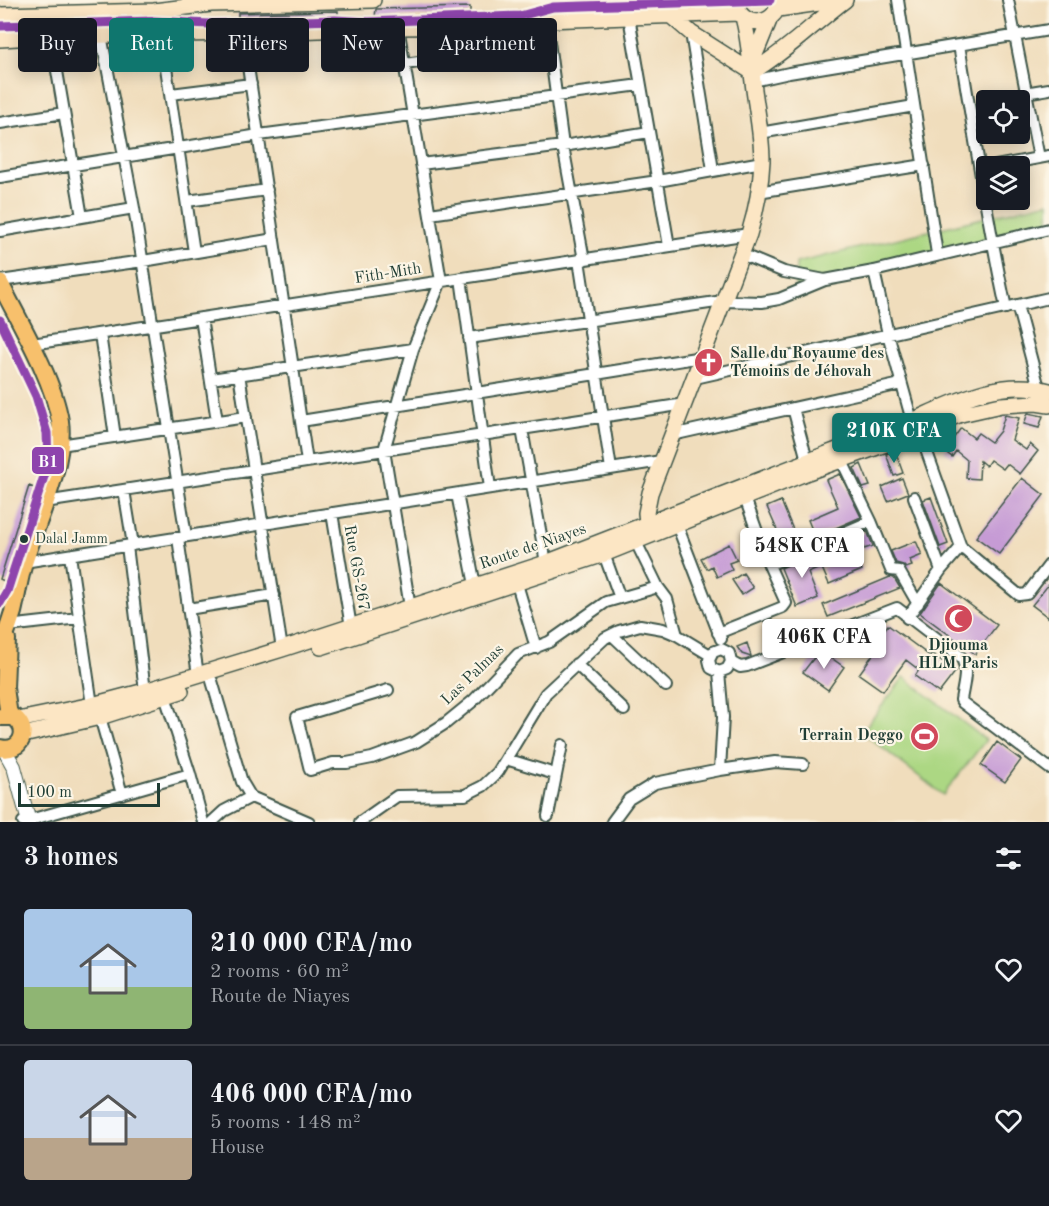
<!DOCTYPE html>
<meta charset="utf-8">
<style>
:root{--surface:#171b24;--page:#20242c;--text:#f1f3f6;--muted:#9ea1a6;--line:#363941;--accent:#0f766e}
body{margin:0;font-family:"Old Standard TT",serif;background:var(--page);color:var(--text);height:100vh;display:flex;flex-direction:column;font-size:22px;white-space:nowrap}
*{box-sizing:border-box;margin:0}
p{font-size:20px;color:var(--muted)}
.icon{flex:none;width:33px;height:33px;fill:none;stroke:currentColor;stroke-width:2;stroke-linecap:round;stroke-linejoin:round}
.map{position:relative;height:822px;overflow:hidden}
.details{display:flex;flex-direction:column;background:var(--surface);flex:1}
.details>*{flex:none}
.guide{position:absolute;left:18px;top:18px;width:600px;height:54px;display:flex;gap:12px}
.tools{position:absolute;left:976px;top:90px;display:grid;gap:12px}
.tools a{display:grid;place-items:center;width:54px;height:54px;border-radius:6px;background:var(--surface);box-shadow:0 3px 15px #0003;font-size:30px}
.scale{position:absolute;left:18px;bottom:15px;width:142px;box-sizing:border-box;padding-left:6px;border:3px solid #1f3d34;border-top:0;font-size:16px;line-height:21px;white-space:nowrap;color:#1f3d34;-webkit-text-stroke:4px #fcf5e5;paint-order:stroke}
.price{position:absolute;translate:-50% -51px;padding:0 14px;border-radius:6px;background:#fff;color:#222;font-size:20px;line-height:39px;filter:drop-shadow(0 2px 3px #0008)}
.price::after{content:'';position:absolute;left:50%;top:36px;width:18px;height:14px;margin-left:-9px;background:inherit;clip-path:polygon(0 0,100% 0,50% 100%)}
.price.current{background:var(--accent);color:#fff}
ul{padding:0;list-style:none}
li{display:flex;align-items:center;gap:18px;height:150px;padding:0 24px}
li+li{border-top:2px solid var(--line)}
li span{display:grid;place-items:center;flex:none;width:168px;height:120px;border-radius:6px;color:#555}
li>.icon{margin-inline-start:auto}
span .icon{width:72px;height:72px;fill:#fffc;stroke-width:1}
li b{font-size:26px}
h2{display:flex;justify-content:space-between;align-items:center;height:72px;padding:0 24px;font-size:26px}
.pill{padding:0 21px;border-radius:6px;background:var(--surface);box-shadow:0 3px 15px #0003;font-size:21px;line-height:54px}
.pill.current{background:var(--accent);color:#fff}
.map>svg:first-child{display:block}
.green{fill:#acd783;stroke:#668a5c;stroke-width:1.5}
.building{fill:#c69bd5}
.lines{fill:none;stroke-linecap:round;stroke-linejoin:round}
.minor-casing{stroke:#3e5548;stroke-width:14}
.tertiary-casing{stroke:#3e5548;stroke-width:16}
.secondary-casing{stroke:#3e5548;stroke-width:18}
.primary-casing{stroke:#3e5548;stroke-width:20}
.minor{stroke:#fff;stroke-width:10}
.tertiary{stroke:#fff;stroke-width:14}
.secondary{stroke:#fce6c4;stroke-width:15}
.primary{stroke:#f7c06c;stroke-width:16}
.bus-1-casing{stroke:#fcf5e5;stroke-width:14}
.bus-1{stroke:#8e44ad;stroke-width:9}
.bus-dot{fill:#1f3d34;stroke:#fcf5e5;stroke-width:2}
.labels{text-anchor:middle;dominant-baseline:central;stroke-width:4.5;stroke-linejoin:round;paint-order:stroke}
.bus-label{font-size:14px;fill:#1f3d34;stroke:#fcf5e5;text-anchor:start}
.street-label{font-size:16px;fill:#1f3d34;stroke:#fcf5e5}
.poi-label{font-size:16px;font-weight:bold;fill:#1f3d34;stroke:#fcf5e5;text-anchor:start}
.line-badge{stroke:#fcf5e5;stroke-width:2}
.badge-label{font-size:16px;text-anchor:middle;font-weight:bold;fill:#fff}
</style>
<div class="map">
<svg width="1049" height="822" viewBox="0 0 1049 822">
<rect width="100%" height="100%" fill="#fcf5e5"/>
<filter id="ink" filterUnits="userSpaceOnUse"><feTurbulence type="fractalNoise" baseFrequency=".0167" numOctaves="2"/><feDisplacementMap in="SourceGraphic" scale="12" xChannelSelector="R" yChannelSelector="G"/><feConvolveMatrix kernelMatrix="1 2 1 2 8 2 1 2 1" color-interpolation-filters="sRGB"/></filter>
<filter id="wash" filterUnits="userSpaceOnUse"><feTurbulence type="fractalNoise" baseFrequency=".008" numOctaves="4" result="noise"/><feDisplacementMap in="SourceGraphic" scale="24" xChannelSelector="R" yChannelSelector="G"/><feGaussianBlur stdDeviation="1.35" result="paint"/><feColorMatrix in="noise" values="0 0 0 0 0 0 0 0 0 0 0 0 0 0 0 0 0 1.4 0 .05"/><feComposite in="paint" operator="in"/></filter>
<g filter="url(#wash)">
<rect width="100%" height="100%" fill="#f0ddbc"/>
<path class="green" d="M1049,202v27l-254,62 1,-28z
M904,677l82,63 -43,55 -81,-63z"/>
<g id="blocks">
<path class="building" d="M470,7v7l-95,3 1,-8z
M338,11v4l-100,3v-5z
M1028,413l15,3 -4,12 -15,-4z
M1005,415l14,3 -7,22 14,10 4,-6 8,7 -18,23 -13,-10 -4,5 -13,-9 -4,6 -6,-5 -1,18 -13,-1 1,-18 -11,-9 -4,6 -8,-6 17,-23 13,10 4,-5 13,9 9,-11z
M895,451l8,22 -9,3 -8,-22z
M861,464l9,22 -7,2 -9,-20z
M840,474l21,43 -46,20 -7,-17 30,-13 -12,-27z
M902,478l6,15 -20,8 -6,-14z
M1022,478l22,17 -45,59 -23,-17z
M29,486l8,3 -29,94 -8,-4z
M931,497l17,47 -8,3 -17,-47z
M781,501l18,43 -15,6 -1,-3 4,-3 -3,-6 -3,1 -14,-32z
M867,531l6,15 -9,3 -6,-14z
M845,541l6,15 4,-2 7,16 -33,14 -7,-16 15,-7 -6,-14z
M916,541l6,14 -12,5 2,6 -6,2 -3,-3 -7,-2 -5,-12z
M729,544l8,16 -8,3 3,7 -15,7 -5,-11 -5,3 -6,-11z
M816,553l6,14 -14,6 10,25 -21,9 -16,-39z
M743,573l10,15 -11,7 -10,-15z
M890,577l4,1 6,10 -72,29 -5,-12z
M941,583l56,42 -22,29 -55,-41z
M1049,584v34l-17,-13z
M888,625l42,31 1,-3 25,18 -17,22 -24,-17 4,-6 -13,-10 -23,31 -24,-17 23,-32 -5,-3z
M747,643l4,13v1l-9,-3 -5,-7z
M820,650l24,17 -16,23 -25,-18z
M997,742l24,18 -16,22 -24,-17z"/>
</g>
</g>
<g filter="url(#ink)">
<use href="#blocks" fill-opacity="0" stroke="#3e5548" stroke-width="1.5"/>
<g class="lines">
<defs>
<path id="minor" d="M898,0l39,254
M1008,0l31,158
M629,17l40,229
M546,20l17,126 21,114
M398,27l43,254 -28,68 -29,101 26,157
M243,33l64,429
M691,33l22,137
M101,35l33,173 52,328
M161,35l33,217
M51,36l31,181
M959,45c15,88 28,176 47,263
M405,64l143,-21
M753,81l36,-8 260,-43
M1025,93l24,-4
M171,94l80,-10
M0,123l64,-10
M760,133l154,-27
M421,164l142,-18 86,-14
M996,166l53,-10
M0,177l259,-42 381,-50
M758,192l166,-27
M187,201l80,-11
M430,214l228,-33 104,-19
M0,231l134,-23
M741,254l43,18 41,8
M579,260l32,209
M874,271l14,63 24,87
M461,278l29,210
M0,281l143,-20 131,-22
M1017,305l22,83
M201,318l16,103
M100,334l15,103
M469,338l254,-37 39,1 17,-3 46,-19 49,-9 175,-42
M32,344l717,-110
M239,374l43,275
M695,378l354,-80
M211,379l202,-30
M793,408l14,52
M301,421l401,-64
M522,429l24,134
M672,435l229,-51
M60,445l186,-28
M841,459l30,62 20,49 8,1 19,33
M124,490l9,55
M457,494l18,91
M914,497l27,73
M45,502l640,-98
M332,513l19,114
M677,525l44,114
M178,538l20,137
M636,542l22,45
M127,546l18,145
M961,547l58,48 8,-1 22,-29
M604,554l16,44
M70,555l22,150
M24,562l637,-101
M769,565l102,-44
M517,584l19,64
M188,609l86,-14
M907,618l34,-48 20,-23 -42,-117
M8,626l71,-8
M718,633l65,-26 3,-4 -17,-38 -24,-67
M612,635l54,51
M731,662l-4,7 -8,3 -8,-4 -2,-8 4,-8 8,-3 8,4 2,9 9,5 7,-1 150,-58 64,49c8,12 2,29 0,43l2,3 86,65
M576,664l48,46
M212,681l30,101 9,15 58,25
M388,690l-91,27 13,53 23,-7h14l25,-5 44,-16 30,-19 27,-22 45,-47 31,-12 57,-40 52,-15 9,12 10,36
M165,696l25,78 13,48
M100,717l22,77
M506,759l49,15
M720,770l55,-8 28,2
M548,816l14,-71
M23,822l167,-48
M212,822l12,-11 27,-14
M360,822l37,-26 68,-1 18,-9 15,-14 48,-79 59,-55 14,-7 21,-6 23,4 14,6 33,20
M612,822l17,-23 26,-16 65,-13 3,-53 -4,-45"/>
<path id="tertiary" d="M4,749l10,18 15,55"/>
<path id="secondary" d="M735,0c3,29 42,29 44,0
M778,9l62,-9
M0,15l154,-4 57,-7 162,-4
M670,15l21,18 61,39
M0,39l51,-3 192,-3 155,-6 102,-1 46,-6 193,-7
M752,62l18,-44
M752,72c35,-21 61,-48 93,-72
M648,532l-2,-19 4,-20 99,-259c7,-23 12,-49 13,-73 0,-27 -6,-53 -9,-79 -3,-23 -4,-43 -10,-65
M321,647l283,-93 204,-82 86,-31 67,-27 40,-9 35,-2 13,2
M18,720l74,-15 53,-14 137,-42 264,-86 366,-142c42,-19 90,-44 137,-30
M23,735l77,-18 81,-26"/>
<path id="primary" d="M0,283c20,40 53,95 60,138 6,42 -24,102 -36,142 -5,16 -7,33 -11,49 -4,13 -9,26 -13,39
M7,639l-2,49 4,28
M0,717h14c17,13 7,36 -14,31"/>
</defs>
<use href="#minor" class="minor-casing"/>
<use href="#tertiary" class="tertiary-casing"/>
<use href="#secondary" class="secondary-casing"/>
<use href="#primary" class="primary-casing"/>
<use href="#minor" class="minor"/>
<use href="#tertiary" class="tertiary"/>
<use href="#secondary" class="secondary"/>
<use href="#primary" class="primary"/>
<defs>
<path id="bus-1" d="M0,26l153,-5 56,3 126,-4 33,2 152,-6 33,-9 217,-7
M0,320l36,76 11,37 1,31 -41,127 -7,12"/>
</defs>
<use href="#bus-1" class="bus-1-casing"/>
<use href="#bus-1" class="bus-1"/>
</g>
</g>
<defs>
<symbol id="church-disc" viewBox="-11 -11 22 22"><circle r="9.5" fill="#d1495b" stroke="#fcf5e5"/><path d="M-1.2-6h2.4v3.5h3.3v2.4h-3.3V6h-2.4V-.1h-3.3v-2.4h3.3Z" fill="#fff"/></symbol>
<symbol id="mosque-disc" viewBox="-11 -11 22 22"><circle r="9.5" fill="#d1495b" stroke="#fcf5e5"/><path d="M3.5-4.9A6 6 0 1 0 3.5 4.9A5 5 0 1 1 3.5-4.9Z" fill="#fff"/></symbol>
<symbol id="stadium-disc" viewBox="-11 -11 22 22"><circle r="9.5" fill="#d1495b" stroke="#fcf5e5"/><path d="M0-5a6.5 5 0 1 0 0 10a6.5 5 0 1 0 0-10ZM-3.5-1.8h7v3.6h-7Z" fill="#fff"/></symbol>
</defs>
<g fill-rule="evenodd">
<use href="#church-disc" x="692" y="346" width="33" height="33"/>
<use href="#mosque-disc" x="942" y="602" width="33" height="33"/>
<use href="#stadium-disc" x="908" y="720" width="33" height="33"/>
</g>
<circle class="bus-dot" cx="24" cy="539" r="5"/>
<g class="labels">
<g class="bus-label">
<text x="35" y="539">Dalal Jamm</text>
</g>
<g class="street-label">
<text transform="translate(388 274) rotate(-9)">Fith-Mith</text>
<text transform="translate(533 547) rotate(-19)">Route de Niayes</text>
<text transform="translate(356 568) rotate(80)">Rue GS-267</text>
<text transform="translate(473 675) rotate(-44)">Las Palmas</text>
</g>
<g class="poi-label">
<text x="730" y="354">Salle du Royaume des<tspan x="730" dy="18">Témoins de Jéhovah</tspan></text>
<text x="958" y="646" text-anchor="middle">Djiouma<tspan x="958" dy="18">HLM Paris</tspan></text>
<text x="903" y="736" text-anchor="end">Terrain Deggo</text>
</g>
</g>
<rect class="line-badge" x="31" y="446" width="34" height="29" rx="6" fill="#8e44ad"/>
<g class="badge-label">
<text x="48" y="467">B1</text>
</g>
</svg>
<div class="tools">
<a><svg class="icon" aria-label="locate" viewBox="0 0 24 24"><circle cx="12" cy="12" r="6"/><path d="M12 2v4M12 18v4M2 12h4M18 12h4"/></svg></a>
<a><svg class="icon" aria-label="layers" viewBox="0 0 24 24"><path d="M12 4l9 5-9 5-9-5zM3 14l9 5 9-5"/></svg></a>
</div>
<div class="scale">100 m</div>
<b class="price current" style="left:894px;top:464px">210K CFA</b>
<b class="price" style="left:802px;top:579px">548K CFA</b>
<b class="price" style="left:824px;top:670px">406K CFA</b>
<div class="guide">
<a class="pill">Buy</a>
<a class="pill current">Rent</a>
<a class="pill">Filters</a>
<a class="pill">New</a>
<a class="pill">Apartment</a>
</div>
</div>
<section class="details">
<h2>3 homes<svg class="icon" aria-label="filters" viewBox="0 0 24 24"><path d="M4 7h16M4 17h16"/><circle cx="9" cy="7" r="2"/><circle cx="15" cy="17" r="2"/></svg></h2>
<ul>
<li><span style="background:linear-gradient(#a9c7e8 65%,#8fb573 0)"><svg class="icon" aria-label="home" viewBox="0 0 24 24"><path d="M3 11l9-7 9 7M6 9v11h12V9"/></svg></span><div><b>210 000 CFA/mo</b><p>2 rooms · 60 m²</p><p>Route de Niayes</p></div><svg class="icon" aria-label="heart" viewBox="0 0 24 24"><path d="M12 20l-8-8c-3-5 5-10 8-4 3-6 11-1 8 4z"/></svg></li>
<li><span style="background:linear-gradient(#c9d6e8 65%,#b9a48a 0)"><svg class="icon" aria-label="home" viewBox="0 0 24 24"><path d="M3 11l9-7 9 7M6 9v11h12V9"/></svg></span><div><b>406 000 CFA/mo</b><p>5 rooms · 148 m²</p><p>House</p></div><svg class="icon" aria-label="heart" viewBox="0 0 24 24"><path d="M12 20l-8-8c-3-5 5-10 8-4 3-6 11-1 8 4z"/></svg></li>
</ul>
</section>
